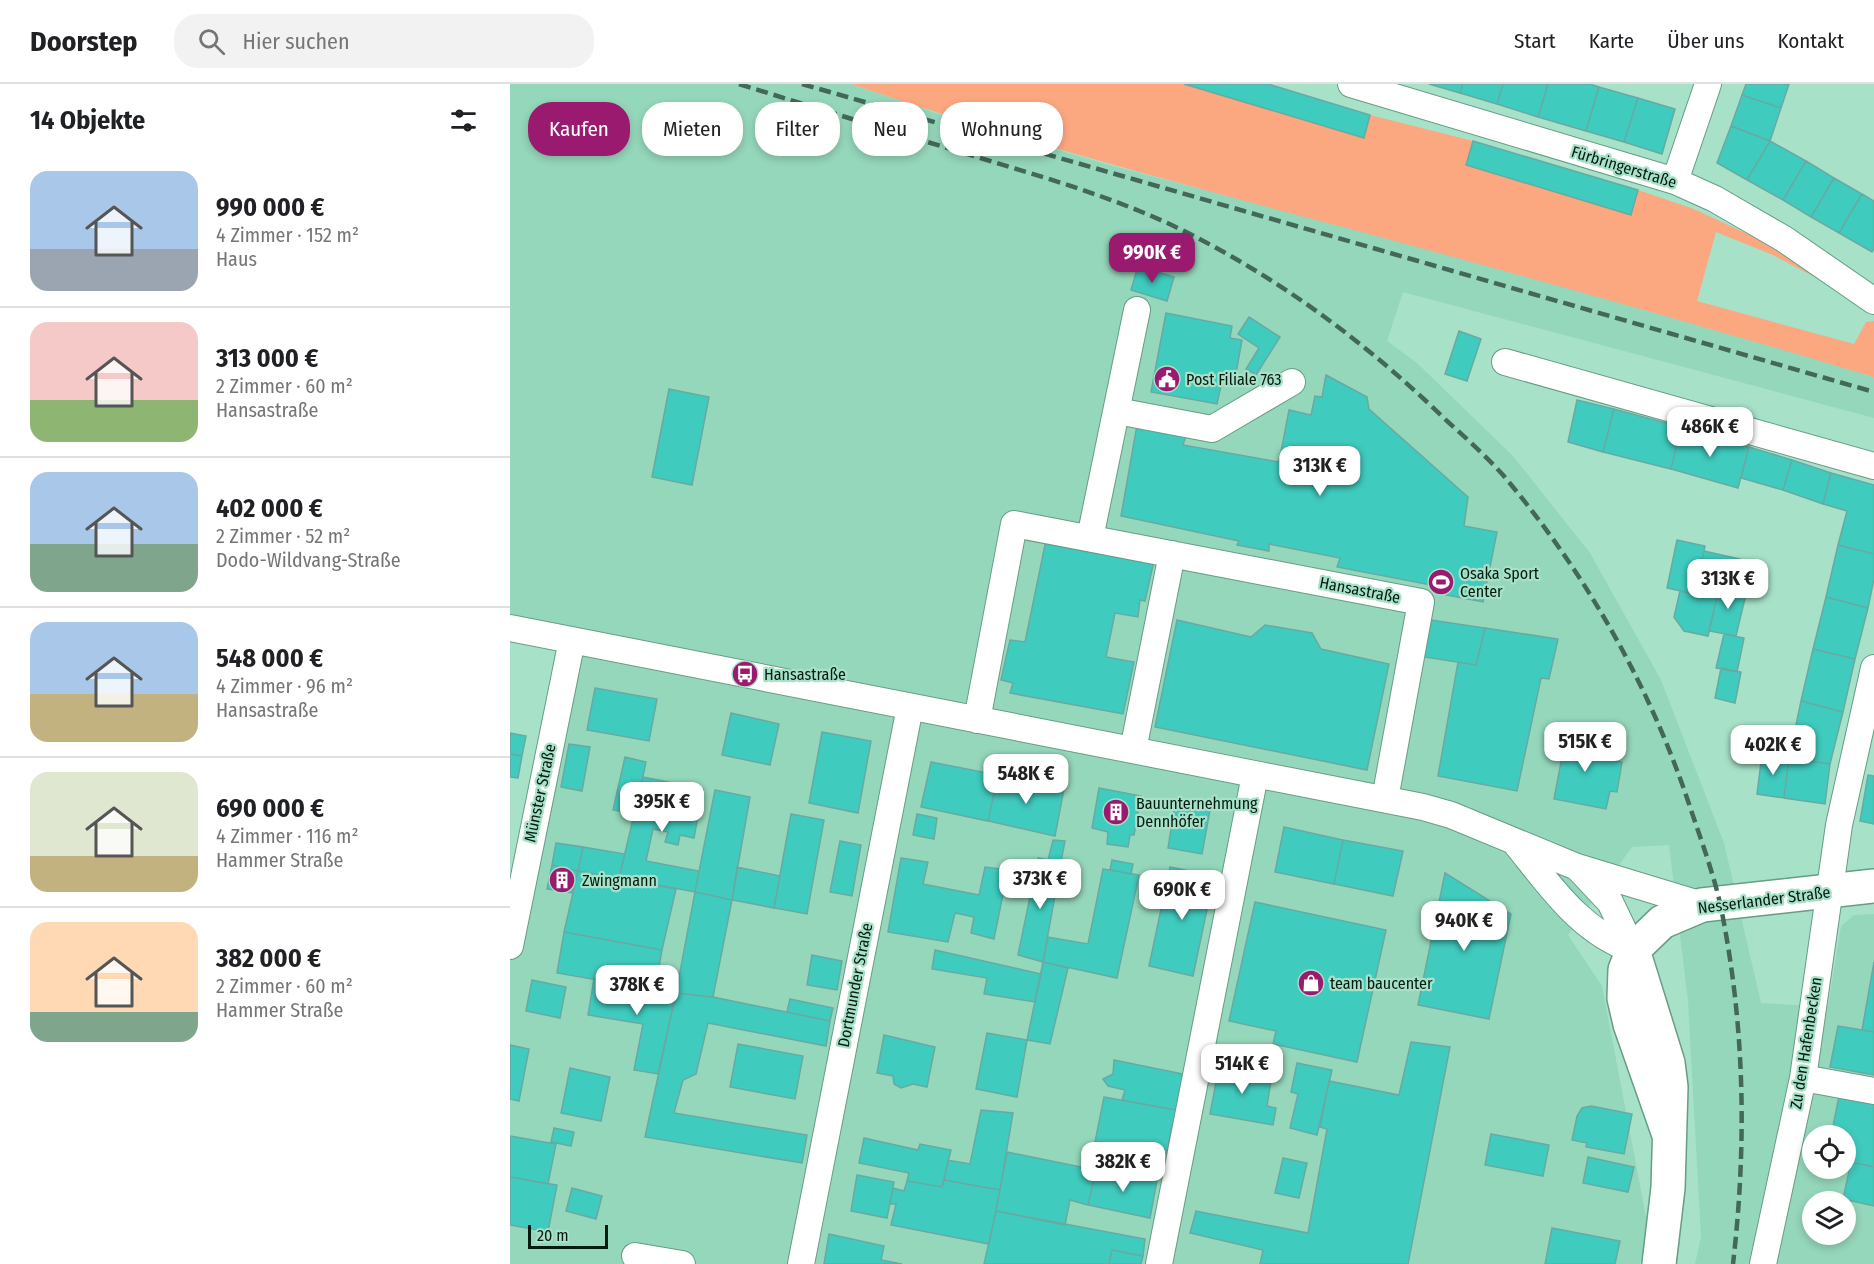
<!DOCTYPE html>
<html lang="de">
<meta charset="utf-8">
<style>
:root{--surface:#fff;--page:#f2f2f2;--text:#202124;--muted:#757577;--line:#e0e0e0;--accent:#9a1a6f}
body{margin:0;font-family:"Fira Sans Condensed",sans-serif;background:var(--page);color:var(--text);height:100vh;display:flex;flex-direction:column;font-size:22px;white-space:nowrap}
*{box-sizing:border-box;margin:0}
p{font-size:20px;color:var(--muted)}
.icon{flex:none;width:33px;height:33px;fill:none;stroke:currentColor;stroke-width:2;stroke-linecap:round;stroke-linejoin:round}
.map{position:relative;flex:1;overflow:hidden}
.drawer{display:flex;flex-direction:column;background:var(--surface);width:510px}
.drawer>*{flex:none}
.banner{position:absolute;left:18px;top:18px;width:570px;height:54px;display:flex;gap:12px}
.fabs{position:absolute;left:1292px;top:1041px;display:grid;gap:12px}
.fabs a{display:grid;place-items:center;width:54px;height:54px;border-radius:50%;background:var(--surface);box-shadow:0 3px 9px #0003;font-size:30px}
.scale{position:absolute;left:18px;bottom:15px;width:80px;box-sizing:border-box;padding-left:6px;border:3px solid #041b12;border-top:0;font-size:16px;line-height:21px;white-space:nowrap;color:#041b12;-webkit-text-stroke:4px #a7e1c8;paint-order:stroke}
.price{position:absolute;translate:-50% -51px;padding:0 14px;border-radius:12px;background:#fff;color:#222;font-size:20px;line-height:39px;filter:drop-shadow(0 2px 3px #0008)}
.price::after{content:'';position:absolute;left:50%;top:36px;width:18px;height:14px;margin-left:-9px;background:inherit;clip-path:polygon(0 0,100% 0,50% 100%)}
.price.on{background:var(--accent);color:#fff}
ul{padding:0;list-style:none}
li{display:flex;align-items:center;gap:18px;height:150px;padding:0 30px}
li+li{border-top:2px solid var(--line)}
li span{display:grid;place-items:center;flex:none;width:168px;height:120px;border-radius:18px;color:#555}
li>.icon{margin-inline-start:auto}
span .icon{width:72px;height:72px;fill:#fffc;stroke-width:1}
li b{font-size:26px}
h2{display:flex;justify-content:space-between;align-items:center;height:72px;padding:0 30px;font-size:26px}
.tag{padding:0 21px;border-radius:24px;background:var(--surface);box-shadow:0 3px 9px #0003;font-size:21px;line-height:54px}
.tag.on{background:var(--accent);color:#fff}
header{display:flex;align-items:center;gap:36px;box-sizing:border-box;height:84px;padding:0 30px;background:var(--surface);border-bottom:2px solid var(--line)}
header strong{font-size:28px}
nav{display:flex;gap:33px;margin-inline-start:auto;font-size:21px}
.search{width:420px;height:54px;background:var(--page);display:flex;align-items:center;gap:15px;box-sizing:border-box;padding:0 21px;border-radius:24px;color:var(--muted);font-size:22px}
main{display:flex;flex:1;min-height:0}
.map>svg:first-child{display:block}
.built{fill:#95d7bb;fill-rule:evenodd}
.green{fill:#fba880}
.building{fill:#3fcbbe;stroke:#68aaa2;stroke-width:1.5}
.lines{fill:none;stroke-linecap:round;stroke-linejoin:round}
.minor-casing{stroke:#659d85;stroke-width:28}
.major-casing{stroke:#659d85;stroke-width:36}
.minor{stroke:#fff;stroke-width:26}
.major{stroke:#fff;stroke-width:33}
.rail{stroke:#436858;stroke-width:4.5;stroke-dasharray:12 6;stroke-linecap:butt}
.labels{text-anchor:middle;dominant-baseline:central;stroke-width:4.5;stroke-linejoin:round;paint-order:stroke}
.street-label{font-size:16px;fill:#041b12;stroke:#a7e1c8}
.poi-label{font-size:16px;fill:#041b12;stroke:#a7e1c8;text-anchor:start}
</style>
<header>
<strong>Doorstep</strong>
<div class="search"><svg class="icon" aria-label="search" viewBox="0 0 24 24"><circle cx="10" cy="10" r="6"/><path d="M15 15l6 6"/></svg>Hier suchen</div>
<nav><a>Start</a><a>Karte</a><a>Über uns</a><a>Kontakt</a></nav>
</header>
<main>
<section class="drawer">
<h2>14 Objekte<svg class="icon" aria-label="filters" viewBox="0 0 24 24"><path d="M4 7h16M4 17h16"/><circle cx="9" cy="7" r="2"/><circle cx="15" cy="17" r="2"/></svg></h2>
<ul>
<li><span style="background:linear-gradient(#a9c7e8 65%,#9aa5b1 0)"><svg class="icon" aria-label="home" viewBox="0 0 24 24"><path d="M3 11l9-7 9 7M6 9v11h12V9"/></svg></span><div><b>990 000 €</b><p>4 Zimmer · 152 m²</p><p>Haus</p></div></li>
<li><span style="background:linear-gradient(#f6c9c9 65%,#8fb573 0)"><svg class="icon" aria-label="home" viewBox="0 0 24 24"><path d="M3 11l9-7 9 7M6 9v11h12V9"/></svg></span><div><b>313 000 €</b><p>2 Zimmer · 60 m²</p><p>Hansastraße</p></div></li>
<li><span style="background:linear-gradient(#a9c7e8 60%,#7fa58c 0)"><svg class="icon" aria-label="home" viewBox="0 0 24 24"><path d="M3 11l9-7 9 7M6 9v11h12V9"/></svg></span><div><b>402 000 €</b><p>2 Zimmer · 52 m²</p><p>Dodo-Wildvang-Straße</p></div></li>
<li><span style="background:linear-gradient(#a9c7e8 60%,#c2b280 0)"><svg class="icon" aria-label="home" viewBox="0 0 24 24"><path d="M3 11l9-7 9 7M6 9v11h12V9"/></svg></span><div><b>548 000 €</b><p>4 Zimmer · 96 m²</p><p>Hansastraße</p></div></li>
<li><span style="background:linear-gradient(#dfe7d0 70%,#c2b280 0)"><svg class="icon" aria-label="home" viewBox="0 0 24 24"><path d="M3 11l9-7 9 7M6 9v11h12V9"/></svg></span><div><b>690 000 €</b><p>4 Zimmer · 116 m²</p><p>Hammer Straße</p></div></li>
<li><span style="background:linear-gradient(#ffd9b3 75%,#7fa58c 0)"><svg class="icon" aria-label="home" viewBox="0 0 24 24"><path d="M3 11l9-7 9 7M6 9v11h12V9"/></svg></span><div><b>382 000 €</b><p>2 Zimmer · 60 m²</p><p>Hammer Straße</p></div></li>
</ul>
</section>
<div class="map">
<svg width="1364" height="1180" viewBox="0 0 1364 1180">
<rect width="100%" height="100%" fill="#a7e1c8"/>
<path class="built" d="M0,0h341l102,35 156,46 765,200v53l-471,-126 -16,49 30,22 96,93 77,97 71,127 63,163 37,160 67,4 13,-81 13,-11 20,-1v350h-179l6,-27 -13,-236 -19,-156 -37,2 -64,88 34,51 46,241 -8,37h-1130v-318l62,-305 -62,-13zM1302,1052h33v32h-33zM1302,1118h33v32h-33z"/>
<path class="green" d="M341,0h333l180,53 6,-22 103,26 -7,24 165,50 7,-25 56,19 81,38 74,48 -76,-40 -57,-23 -19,69 157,43 12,-22 8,-1v56c-173,-52 -346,-100 -520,-147 -169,-45 -338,-89 -503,-146z"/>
<path class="building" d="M674,0h84l102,31 -6,23z
M919,0h34l-3,9z
M953,0h40l-6,20 -37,-11z
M993,0h45l-10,33 -41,-13z
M1038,0h42l9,3 -13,44 -48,-14z
M1236,0h43l-8,24 -39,-13z
M1089,3l39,11 -14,44 -38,-11z
M1232,11l39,13 -11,33 -39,-15z
M1128,14l37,11 -13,45 -38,-12z
M1221,42l39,15 -23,39 -30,-17z
M963,57l165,49 -7,25 -165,-50z
M1260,57l36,20 -23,39 -36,-20z
M1296,77l28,17 -23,39 -28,-17z
M1324,94l28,16 -23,39 -28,-16z
M1352,110l12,7v47l-2,4 -33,-19z
M628,182l36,11 -7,24 -36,-11z
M656,229l66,13 -2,12 12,2 -8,44 -12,-3 -5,23 -66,-12z
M739,233l31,20 -24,38 -10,-6 13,-21 -21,-14z
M949,247l22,8 -14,42 -22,-7z
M816,291l41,22 2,12 99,88 -4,29 33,6 -14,70 -37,-7 1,-7 -110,-21 3,-9 -71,-14v7l-32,-6 2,-4 -118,-25 16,-91 49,10 -3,10 96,17 10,-52 22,5 4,-19 7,1z
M159,305l40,8 -17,88 -40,-8z
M1067,316l37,9 -11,43 -35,-10z
M1104,325l67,18 -10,42 -68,-17z
M1171,343l68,20 -11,41 -67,-19z
M1239,363l43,13 -9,30 -42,-12z
M1282,376l39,13 -8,31 -40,-14z
M1321,389l43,12v69l-36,-9 9,-34 -24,-7z
M536,456l109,16 -10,45 -5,-1 -2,17 -23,-4 -9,44 28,5 -11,52 -113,-21 3,-10 -12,-3 9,-40 15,2z
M1167,456l28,6 -11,48 -27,-6z
M1328,461l36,9v25l-6,29 -42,-11z
M1194,467l49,11 -6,28 -27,-6 -12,52 -24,-5 -10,-14 6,-26 14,3z
M1210,500l27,6 -11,46 -27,-5z
M1316,513l42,11 -13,51 -42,-10z
M667,536l74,17 14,-12 47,8 9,16 68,15 -22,106 -212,-43z
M921,536l54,8 -9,37 -52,-8z
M975,544l73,11 -9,40 -8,-1 -24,113 -79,-15 20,-114 18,3z
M1214,550l20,4 -7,34 -21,-4z
M1303,565l42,10 -12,53 -42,-11z
M1211,584l20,4 -6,31 -20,-5z
M85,604l62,11 -8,42 -62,-11z
M1291,617l42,11 -13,52 -41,-6z
M221,629l48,11 -9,41 -48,-10z
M1058,641l20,4 -4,26 38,7 -5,30 -7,-1 -4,18 -52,-10z
M312,648l49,9 -13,72 -49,-10z
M0,649l16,3 -4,20 -12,-2z
M59,660l21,3 -8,44 -21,-4z
M0,670l12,2 -4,22 -8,-1z
M1252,670l27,4 -5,40 -27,-4z
M115,673l21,5 -11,52 -22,-4z
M1279,674l41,6 -5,40 -41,-6z
M421,678l67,13 -10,46 -67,-14z
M488,691l66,14 -9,47 -67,-15z
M1358,691l6,1v48l-14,-3z
M133,693l60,12 -9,49 -14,-3 -2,10 -13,-3 3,-10 -15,-3 -7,32 53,10 -4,21 -76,-14z
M589,704l42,8 -7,39h-4l-2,12 -21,-3 1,-12 -16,-4z
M205,706l35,7 -18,103 -37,-8z
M665,720l35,6 -8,44 -34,-6z
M281,730l33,6 -17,94 -33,-6z
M407,730l20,4 -3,21 -21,-4z
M774,743l59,13 -9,44 -59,-12z
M543,756l12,1 -4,21 -13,-2z
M833,756l60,11 -10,45 -59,-12z
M330,757l21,4 -9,51 -22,-4z
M46,759l27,4 -5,24 -26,-6z
M73,763l42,7 -6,24 -41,-7z
M391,774l27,4 -5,22 56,11 6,-28 23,3 -14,69 -23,-6 3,-16 -19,-4 -7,29 -60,-10z
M528,774l23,4 -18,100 -25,-7z
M602,776l21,4 -2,10 -21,-4z
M42,781l26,6 -6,22 -25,-4z
M227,783l43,9 -6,32 -42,-8z
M660,783l44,9 -21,100 -44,-10z
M593,785l36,6 -22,103 -74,-16 5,-25 40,7z
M68,787l98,18 -14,61 -98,-18z
M935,789l66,41 -22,105 -71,-14z
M185,808l37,8 -19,97 -37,-4z
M745,818l131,28 -29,132 -84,-18 3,-13 -47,-10z
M54,848l98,18 -7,40 -98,-17z
M425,866l106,24 -6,28 -51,-8 3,-16 -55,-9z
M302,871l30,6 -5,29 -30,-5z
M533,878l25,6 -18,76 -23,-4z
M1364,878v70l-12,-2z
M84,895l82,14 -18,81 -24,-4 9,-46 -55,-9z
M22,896l34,7 -6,31 -34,-7z
M166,909l37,4 117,24 -4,25 -118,-23 -12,51 -13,6 -9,33 133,22 -5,28 -157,-26z
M280,915l43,9 -3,13 -43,-9z
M1328,942l36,6v43l-44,-8z
M477,949l40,7 -10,57 -41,-8z
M374,951l51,12 -8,40 -14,-3 -12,4 -7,-4 -1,-8 -16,-3z
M901,958l39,5 -42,217h-148l3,-14 -73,-17 6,-22 112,22 19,-104 -7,-2 9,-46 70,14z
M228,960l65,12 -8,43 -65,-12z
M0,961l19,4 -10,52 -9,-2z
M604,976l69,14 -7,36 -54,-10 3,-10 -17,-4 -5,-7 10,-5z
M710,977l26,4 -1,11 26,5 -4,25 9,2 -3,17 -63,-11z
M787,979l35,7 -15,65 -27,-7 8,-34 -7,-2z
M60,984l40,9 -9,44 -40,-8z
M1329,1012l35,7v64l-29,-6v-25h-14z
M594,1013l72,13 -10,44 -71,-12z
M1081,1022l41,8 -8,40 -38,-7 1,-4 -15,-3 5,-24 5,-8z
M471,1026l32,3 -13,77 -56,-10 4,-20 22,4z
M44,1044l20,4 -3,14 -20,-4z
M981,1050l58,11 -6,31 -58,-11z
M0,1052l46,8 -8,40 -38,-7z
M354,1054l54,12 2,-6 31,6 -9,37 -35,-6 2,-8 -50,-10z
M497,1068l89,18 -8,35 -18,-5 -5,25 -69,-14z
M1078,1073l46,10 -6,25 -45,-9z
M773,1074l24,5 -8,35 -24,-5z
M1341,1078l23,5v39l-31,-7z
M586,1086l61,10 -7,38 -62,-13z
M347,1091l37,7 -7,36 -36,-7z
M0,1093l47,8 -9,47 -38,-7z
M434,1096l56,10 -11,54 -98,-19 5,-21h-6l3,-16 11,3 3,-10 35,6z
M62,1104l30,8 -6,23 -30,-8z
M486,1127l149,28 -2,17 -31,-6 -3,14h-125z
M1042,1144l68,13 -5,23h-70z
M319,1150l55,12 -3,14 21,4h-78z
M602,1166l31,6 -2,8h-32z"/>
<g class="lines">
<defs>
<path id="minor" d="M841,0l324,97 40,18 69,40 90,62
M1165,97l33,-97
M995,278l369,104
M607,327l95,18 80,-47
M580,454l47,-228
M0,544l913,179 28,8 126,52 125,38
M467,636l37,-196 407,78 -36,197
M623,666l39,-196
M1007,761c34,42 64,87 116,105
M1069,785l31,33 23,48
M0,862l62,-306
M1293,994l71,13
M125,1172l47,8
M291,1180l109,-557
M649,1180l96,-489
M1253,1180l40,-186 36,-253 35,-157"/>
<path id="major" d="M1123,866l35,113 3,24 -3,101 -9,76
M1159,1051l-39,-111 -6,-26 1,-28 8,-20 29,-28 40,-17 172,-19"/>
</defs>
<use href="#minor" class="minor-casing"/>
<use href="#major" class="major-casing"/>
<use href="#minor" class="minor"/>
<use href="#major" class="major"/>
<path class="rail" d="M229,0c83,26 165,51 248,76 69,21 138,41 203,74 96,49 180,112 257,187 19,17 39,35 56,54 82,97 146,209 186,329 11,33 23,65 31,99 25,120 27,240 13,361
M292,0l1072,308"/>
</g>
<defs>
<symbol id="civic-disc" viewBox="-11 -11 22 22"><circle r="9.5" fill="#9a1a6f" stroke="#a7e1c8"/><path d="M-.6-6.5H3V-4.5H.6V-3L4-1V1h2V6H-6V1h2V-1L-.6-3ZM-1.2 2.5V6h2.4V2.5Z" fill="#fff"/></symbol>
<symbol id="stadium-disc" viewBox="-11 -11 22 22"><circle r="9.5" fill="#9a1a6f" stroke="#a7e1c8"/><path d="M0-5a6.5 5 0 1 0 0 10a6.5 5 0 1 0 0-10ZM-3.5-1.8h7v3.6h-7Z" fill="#fff"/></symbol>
<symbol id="bus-disc" viewBox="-11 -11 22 22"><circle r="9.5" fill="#9a1a6f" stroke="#a7e1c8"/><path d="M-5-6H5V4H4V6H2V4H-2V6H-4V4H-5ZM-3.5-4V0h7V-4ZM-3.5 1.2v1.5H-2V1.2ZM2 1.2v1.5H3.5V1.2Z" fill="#fff"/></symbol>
<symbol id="building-disc" viewBox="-11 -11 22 22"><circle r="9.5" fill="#9a1a6f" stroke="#a7e1c8"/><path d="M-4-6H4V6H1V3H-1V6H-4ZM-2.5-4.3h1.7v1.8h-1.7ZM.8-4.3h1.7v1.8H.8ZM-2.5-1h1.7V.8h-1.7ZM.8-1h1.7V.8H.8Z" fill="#fff"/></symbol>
<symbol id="shop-disc" viewBox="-11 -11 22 22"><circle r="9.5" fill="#9a1a6f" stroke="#a7e1c8"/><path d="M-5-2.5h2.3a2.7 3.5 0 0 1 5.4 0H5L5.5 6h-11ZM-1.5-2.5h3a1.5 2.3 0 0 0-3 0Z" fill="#fff"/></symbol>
</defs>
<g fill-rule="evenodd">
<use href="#civic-disc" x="642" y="280" width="30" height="30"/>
<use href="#stadium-disc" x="916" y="483" width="30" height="30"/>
<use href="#bus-disc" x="220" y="575" width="30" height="30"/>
<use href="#building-disc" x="591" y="713" width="30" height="30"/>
<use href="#building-disc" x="37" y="781" width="30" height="30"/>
<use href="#shop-disc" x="786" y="884" width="30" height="30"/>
</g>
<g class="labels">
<g class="street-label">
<text transform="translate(1114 83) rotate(17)">Fürbringerstraße</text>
<text transform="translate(850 506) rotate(11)">Hansastraße</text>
<text transform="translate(30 709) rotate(-78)">Münster Straße</text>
<text transform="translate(1254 816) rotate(-7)">Nesserlander Straße</text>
<text transform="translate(345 901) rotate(-79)">Dortmunder Straße</text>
<text transform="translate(1296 959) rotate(-81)">Zu den Hafenbecken</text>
</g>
<g class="poi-label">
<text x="676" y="295">Post Filiale 763</text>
<text x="950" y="489">Osaka Sport<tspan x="950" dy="18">Center</tspan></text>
<text x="254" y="590">Hansastraße</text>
<text x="626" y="719">Bauunternehmung<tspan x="626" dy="18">Dennhöfer</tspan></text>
<text x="72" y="796">Zwingmann</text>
<text x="820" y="899">team baucenter</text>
</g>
</g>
</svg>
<div class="fabs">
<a><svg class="icon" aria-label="locate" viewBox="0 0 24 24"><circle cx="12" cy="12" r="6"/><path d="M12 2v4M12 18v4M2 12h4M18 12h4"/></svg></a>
<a><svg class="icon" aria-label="layers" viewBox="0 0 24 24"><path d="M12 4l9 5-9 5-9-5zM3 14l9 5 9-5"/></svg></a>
</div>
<div class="scale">20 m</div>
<b class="price on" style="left:642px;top:200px">990K €</b>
<b class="price" style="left:1200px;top:374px">486K €</b>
<b class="price" style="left:810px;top:413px">313K €</b>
<b class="price" style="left:1218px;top:526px">313K €</b>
<b class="price" style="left:1075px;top:689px">515K €</b>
<b class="price" style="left:1263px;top:692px">402K €</b>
<b class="price" style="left:516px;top:721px">548K €</b>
<b class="price" style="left:152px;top:749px">395K €</b>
<b class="price" style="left:530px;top:826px">373K €</b>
<b class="price" style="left:672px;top:837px">690K €</b>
<b class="price" style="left:954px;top:868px">940K €</b>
<b class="price" style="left:127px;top:932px">378K €</b>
<b class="price" style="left:732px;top:1011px">514K €</b>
<b class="price" style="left:613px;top:1109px">382K €</b>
<div class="banner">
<a class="tag on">Kaufen</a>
<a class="tag">Mieten</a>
<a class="tag">Filter</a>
<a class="tag">Neu</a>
<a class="tag">Wohnung</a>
</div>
</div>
</main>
